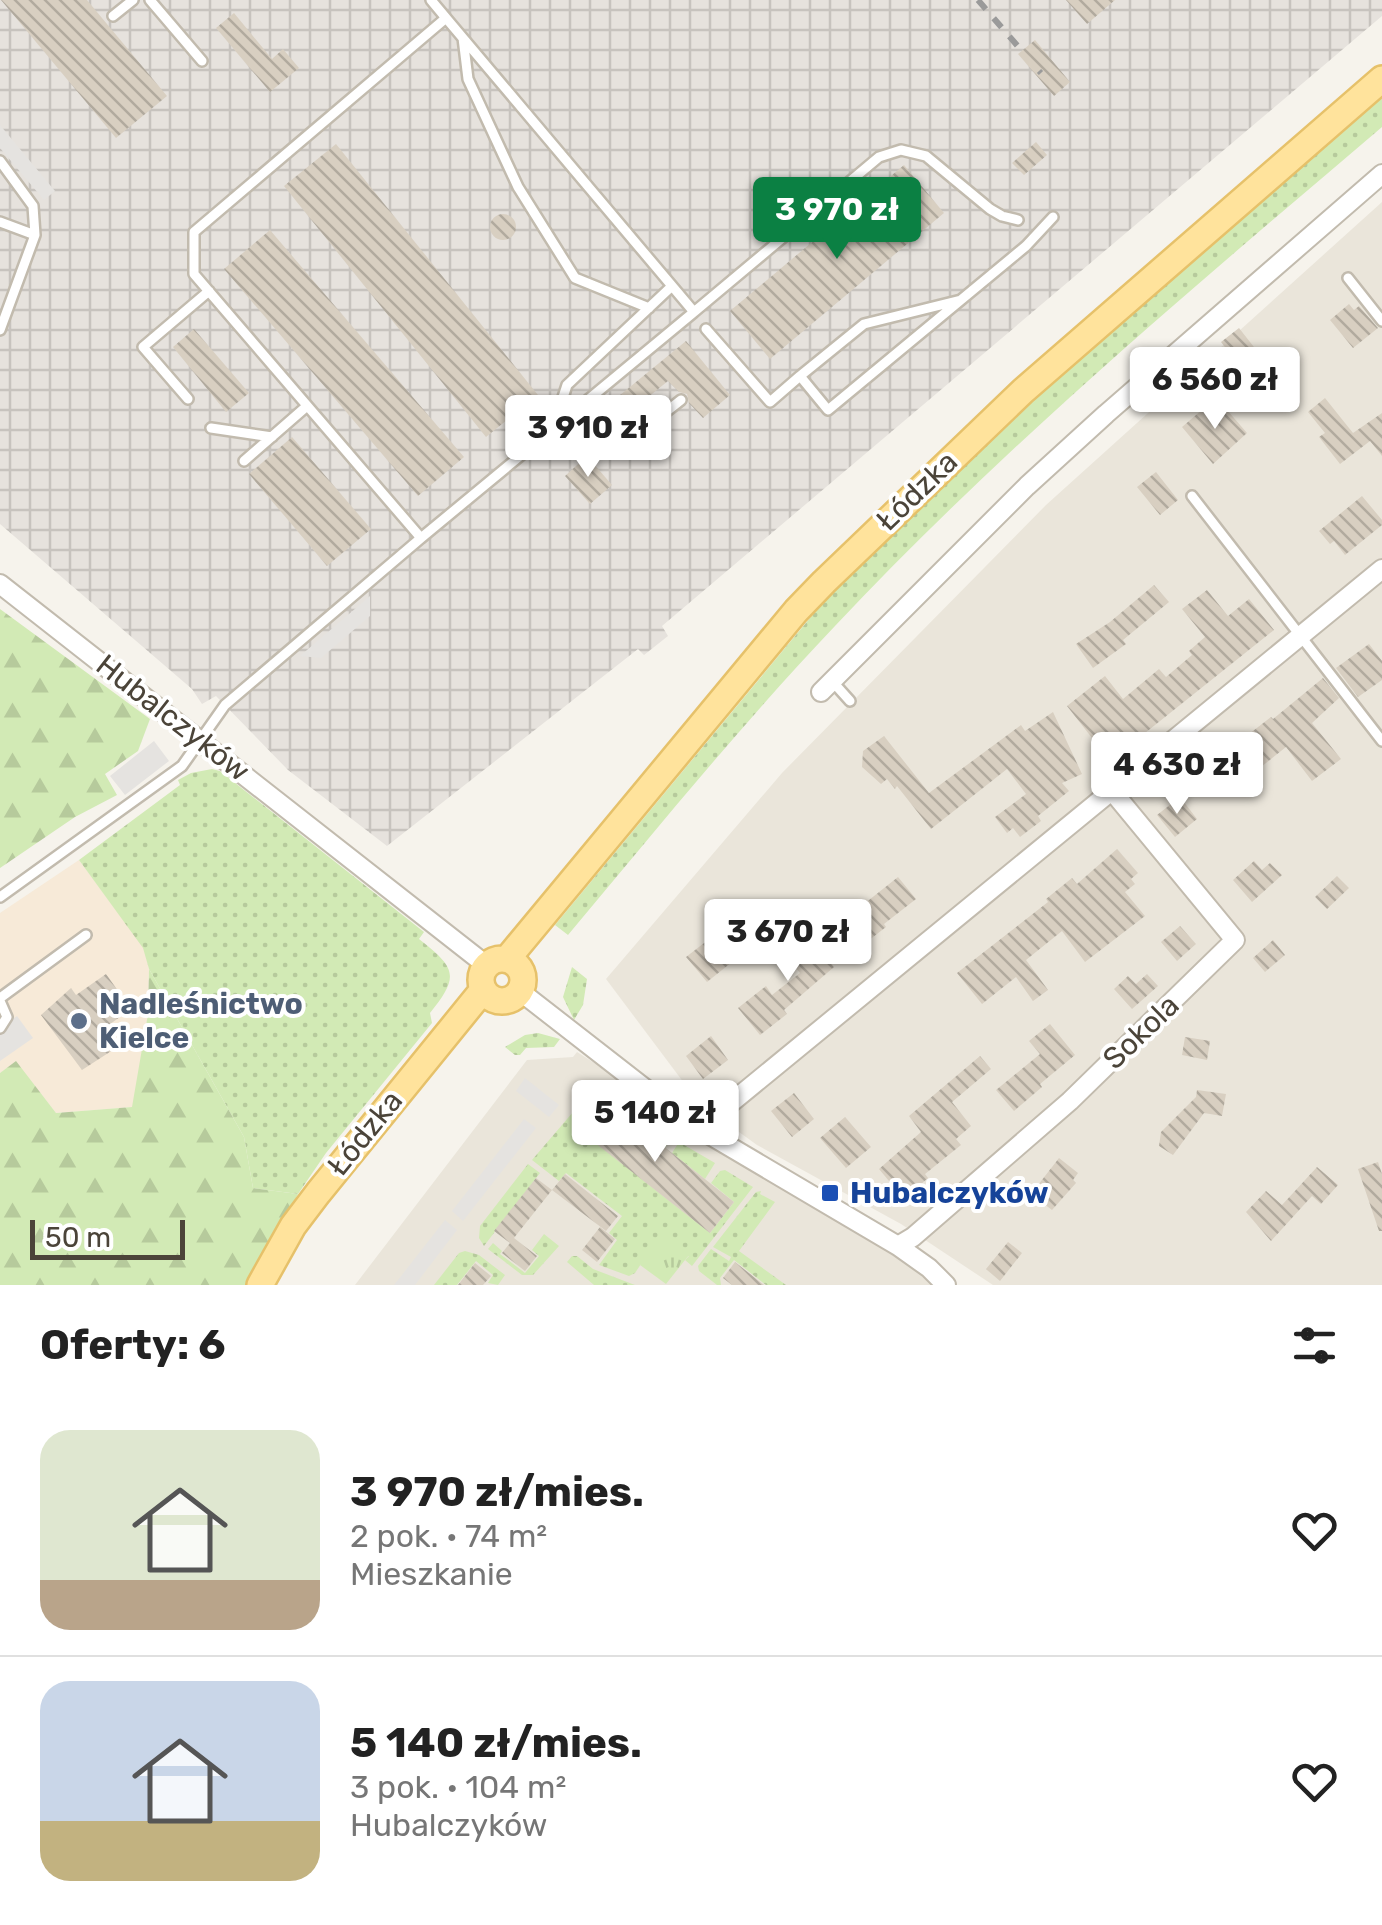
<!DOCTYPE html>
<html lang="pl">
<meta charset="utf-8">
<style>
:root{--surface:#fff;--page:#f6f6f6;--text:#222;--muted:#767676;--line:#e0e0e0;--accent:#0b8043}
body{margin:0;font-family:Rubik,sans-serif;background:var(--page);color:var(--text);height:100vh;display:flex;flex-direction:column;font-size:38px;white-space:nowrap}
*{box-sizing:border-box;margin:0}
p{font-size:32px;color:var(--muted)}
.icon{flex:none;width:55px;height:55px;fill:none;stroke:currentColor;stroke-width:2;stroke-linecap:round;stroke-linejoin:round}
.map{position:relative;height:1285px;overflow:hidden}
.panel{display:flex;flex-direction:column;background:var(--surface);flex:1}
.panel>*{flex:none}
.scale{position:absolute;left:30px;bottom:25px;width:155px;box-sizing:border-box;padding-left:10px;border:5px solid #4b4439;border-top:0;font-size:28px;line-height:35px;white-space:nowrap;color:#4b4439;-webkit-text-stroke:8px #fff;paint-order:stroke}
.price{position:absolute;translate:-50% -85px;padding:0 22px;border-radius:10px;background:#fff;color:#222;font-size:32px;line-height:65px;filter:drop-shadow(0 2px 5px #0008)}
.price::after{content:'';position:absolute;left:50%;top:60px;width:30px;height:22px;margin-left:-15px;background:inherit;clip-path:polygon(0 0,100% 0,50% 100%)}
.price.current{background:var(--accent);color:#fff}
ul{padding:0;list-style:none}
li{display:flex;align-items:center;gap:30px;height:250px;padding:0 40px}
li+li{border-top:2px solid var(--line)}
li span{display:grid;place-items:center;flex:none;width:280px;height:200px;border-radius:30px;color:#555}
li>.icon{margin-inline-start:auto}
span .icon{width:120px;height:120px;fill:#fffc;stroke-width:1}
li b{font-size:42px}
h2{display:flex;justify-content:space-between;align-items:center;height:120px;padding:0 40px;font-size:42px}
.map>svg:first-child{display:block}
.residential{fill:#eae5da}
.commercial{fill:#f7ead8}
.industrial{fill:url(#industrial-grid)}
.grass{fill:url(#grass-dots)}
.forest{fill:url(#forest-firs)}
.park{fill:url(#park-tufts)}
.parking{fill:#e5e3e0}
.building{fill:url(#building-back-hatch)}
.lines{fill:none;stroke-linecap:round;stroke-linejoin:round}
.service-casing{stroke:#c2bbae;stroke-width:14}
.minor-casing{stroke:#c2bbae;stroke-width:22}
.primary-casing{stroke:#e6c16a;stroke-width:30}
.service{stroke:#fff;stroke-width:9}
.minor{stroke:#fff;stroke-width:18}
.primary{stroke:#ffe39c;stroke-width:25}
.rail{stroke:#9a9a9a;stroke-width:6;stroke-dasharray:12 12;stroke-linecap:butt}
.service-dot{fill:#5c6f8a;stroke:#fff;stroke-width:4}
.transit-dot{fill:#1a4fb4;stroke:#fff;stroke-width:4}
.labels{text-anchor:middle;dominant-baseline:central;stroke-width:8;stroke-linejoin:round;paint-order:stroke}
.street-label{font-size:30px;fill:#4b4439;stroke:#fff}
.service-label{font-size:30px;font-weight:bold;fill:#4e5e75;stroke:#fff;text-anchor:start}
.transit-label{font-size:30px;font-weight:bold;fill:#164399;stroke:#fff;text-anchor:start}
</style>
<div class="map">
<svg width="1382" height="1285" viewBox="0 0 1382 1285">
<defs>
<pattern id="industrial-grid" width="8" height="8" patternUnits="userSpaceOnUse" patternTransform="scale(2.5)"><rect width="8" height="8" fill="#e6e2dd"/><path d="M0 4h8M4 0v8" fill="none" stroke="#c7c3be"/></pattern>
<pattern id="grass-dots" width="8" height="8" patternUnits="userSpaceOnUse" patternTransform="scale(2.5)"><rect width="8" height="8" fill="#d2eab5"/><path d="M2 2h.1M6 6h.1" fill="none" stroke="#b6ca9c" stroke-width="1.8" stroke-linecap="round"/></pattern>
<pattern id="forest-firs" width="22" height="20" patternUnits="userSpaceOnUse" patternTransform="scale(2.5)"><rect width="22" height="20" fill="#d2eab5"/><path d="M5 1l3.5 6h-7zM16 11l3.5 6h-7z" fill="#b6ca9c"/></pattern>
<pattern id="park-tufts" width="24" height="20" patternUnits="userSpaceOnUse" patternTransform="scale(2.5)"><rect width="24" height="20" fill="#d2eab5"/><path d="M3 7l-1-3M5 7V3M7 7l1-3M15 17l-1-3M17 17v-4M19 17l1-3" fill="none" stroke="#b6ca9c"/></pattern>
<pattern id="building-back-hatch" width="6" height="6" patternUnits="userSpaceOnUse" patternTransform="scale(2.5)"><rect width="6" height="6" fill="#d8cfc1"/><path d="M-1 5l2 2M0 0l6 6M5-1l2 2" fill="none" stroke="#b1aa9e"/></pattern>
</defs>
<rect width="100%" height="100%" fill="#f6f3ec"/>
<path class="residential" d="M1382,202v1083h-389l-92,-61 -144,-79 -58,-42 -93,-124 176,-206 264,-268z
M577,1052l122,77 247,156h-591l172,-225 46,-3z"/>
<path class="commercial" d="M79,860l65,88 5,21 -1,45 -15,93 -77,6 -40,-51 -16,11v-160z"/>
<path class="industrial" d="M0,0h1382v16l-720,610 6,10 -24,19 -6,-6 -251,197 -99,-76 -72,-74 -14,8 -10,-15 -192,-165z"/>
<path class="grass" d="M1382,98v29c-188,160 -378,319 -547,499 -94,99 -180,205 -267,309l-13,-10 260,-313 65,-68 135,-130z
M212,769l8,2 204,161 -5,7c37,29 41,37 11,74l2,10 -106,130 -28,41 -45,-6 -9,-51 -95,-168 -6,-21 -64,-88 101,-75 -2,-5 13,-7z
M572,967l15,12 -4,26 -9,15 -11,-23z
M538,1033l22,6 -6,8 -28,1 -6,7h-5l-10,-8 20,-12z
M597,1084l13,2 21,19 -8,10 -23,-17 -23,30 133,105 24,-31 -23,-19 9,-12 5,-1 28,17 -61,79 -7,-6 4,-4 -48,8 -6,9 -6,3 -30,-11 18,-25 -8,-7 13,-17 -56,-43 -7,8 -27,-21z
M641,1110l32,26 -8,12 -35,-28z
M679,1142l36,21 -10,16 -33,-26z
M528,1164l12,9 -56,73 -5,-8 1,-12z
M761,1191l-1,3 15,8 -36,49 47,34h-20l-32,-25 -14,18 1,7h-4l-18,-14 -1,-5 13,-17 18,12 2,-4 -18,-10 43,-55z
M544,1234l15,12 -26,29h-11l-34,-26 5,-6 9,8 -2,3 25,19 14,-17 -7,-6z
M465,1251l14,4 26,20 -7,10 -10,-2 5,-8 -17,-14 -19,24h-23l25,-32z
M572,1256h5l16,13 42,16h-41l-27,-23z"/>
<path class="forest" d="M0,609l150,110 -12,32 -33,23 12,21 -42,22 -75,51z
M149,969l95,168 9,51 45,6 -49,91h-249v-212l16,-12 40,52 76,-6 16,-93z"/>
<path class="park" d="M664,1235l25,20 -23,29 -26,-19z"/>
<path class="parking" d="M0,125l55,66 -11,9 -44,-52z
M370,596v20l-49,42 -21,-2z
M154,741l15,20 -44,34 -15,-19z
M17,1016l16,22 -33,23v-33z
M525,1078l34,27 -10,12 -33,-26z
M524,1119l12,9 -73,93 -11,-10z
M445,1220l12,10 -42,55h-21z"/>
<path class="building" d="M1,0h86l80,96 -51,42z
M1066,0h49l-28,24z
M234,13l38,46 11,-10 16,19 -29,24 -54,-64z
M1035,40l35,42 -16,14 -36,-42z
M1036,142l11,13 -23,20 -12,-12z
M336,144l202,251 -52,42 -202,-251z
M904,165l40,48 -174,146 -40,-48z
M490 227a13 13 0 1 1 26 0a13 13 0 1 1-26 0Z
M270,230l194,227 -46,39 -194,-227z
M1349,304l5,6 5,-4 19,22 -25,20 -23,-28z
M1239,328l51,65 -20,17 -38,-48 3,-2 -14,-18z
M194,329l55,64 -23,19 -53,-65z
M686,341l44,54 -27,23 -14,-15 -2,-9 -8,-2 -11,-11 -42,34 -12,-15z
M1325,398l28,35 29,-20v43l-12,-15 -30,23 -21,-27 6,-4 -17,-21z
M1221,403l26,30 -34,31 -31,-37 21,-18 5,5z
M292,437l79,92 -44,37 -78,-92z
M587,456l25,29 -22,19 -25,-28z
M1156,472l22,28 -18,15 -23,-28z
M1362,496l20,24v5l-37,30 -11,-14 -4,3 -11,-13z
M1154,585l15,17 -46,38 3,4 -33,24 -17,-24 34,-22z
M1207,590l21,26 21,-17 25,31 -164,131 -43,-55 38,-30 18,23 36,-30 7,8 26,-22 -3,-4 16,-14 -23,-28z
M1369,644l13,17v19l-24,17 -22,-29z
M1323,678l16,20 -27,25 29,36 -29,22 -26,-34 -25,20 -21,-26 31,-24 2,2z
M1053,712l29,62 -20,9 7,8 -31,25 3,5 -21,16 -7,-9 -6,5 -12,-16 31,-23 -19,-25 -76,60 -34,-43 -2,3 -8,-10 -6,5 -19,-17 1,-16 21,-15 45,57 92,-68 4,6z
M1180,797l17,22 -22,18 -18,-22z
M1117,849l21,24 -7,6 4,5 -10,8 20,24 -60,46 -23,-31 -36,29 22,30 -15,11 -17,-24 -34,27 -25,-31 91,-71 -2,-3 26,-21 5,6z
M1254,861l8,9 8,-7 12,12 -30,27 -19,-22z
M1337,876l12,12 -22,21 -12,-12z
M898,877l18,22 -32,25 2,3 -22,17 -8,-10 -5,4 -11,-15z
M1180,926l16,18 -19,17 -16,-19z
M805,930l29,37 -50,43 3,4 -27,21 -22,-27 28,-22 6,9 28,-22 -19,-23z
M717,933l20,25 -30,24 -21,-25z
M1273,940l12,15 -20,17 -12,-14z
M106,974l25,35 -25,18 13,19 -37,24 -41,-55 30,-27 5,7z
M1147,974l11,12 -26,23 -18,-20 14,-13 8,8z
M1050,1024l25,31 -35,29 2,3 -28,24 -18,-21 44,-36 -11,-13z
M711,1036l17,24 -25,19 -17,-23z
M1185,1037l25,4 -3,19 -25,-5z
M980,1056l11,13 -39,33 19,24 -15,13 5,6 -36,29 3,4 -24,21 -25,-30 42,-37 -12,-16z
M1197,1090l29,4 -4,22 -18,-3 -31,42 -14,-9 2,-14 35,-35z
M794,1093l20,26 -22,18 -21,-26z
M601,1097l133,105 -24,31 -134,-105z
M845,1117l26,30 -25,21 -26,-30z
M1059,1158l19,15 -5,7 3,3 -24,27 -21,-16z
M1378,1162l4,12v57h-3l-21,-62z
M1317,1167l21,18 -17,19 -9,-8 -41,45 -25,-29 20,-21 16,14z
M565,1174l53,42 -12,15 -54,-41z
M536,1178l16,12 -42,53 -16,-12z
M600,1227l15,12 -18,23 -15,-12z
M514,1238l23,18 -12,15 -23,-18z
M1008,1242l14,11 -22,28 -14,-12z
M735,1262l29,23h-32l-9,-7z
M475,1263l16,13 -8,9h-25z"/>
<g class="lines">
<defs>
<path id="service" d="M150,0l52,61
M431,0l15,18
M113,16l20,-16
M463,38l5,41 50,108 57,91 74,30
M0,161l33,45 2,29
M0,222l35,13 -35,95
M1348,278l34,43
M672,286l-105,99 -14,43 13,13c54,5 74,-8 115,-41
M961,300l-97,24 -64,52 28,34 198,-164 27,-29
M694,312l185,-155 22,-7 25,6 64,53 12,7 16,4
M706,329l64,73 30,-26
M188,399l-45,-52 66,-56
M211,428l61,9
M244,461l63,-55
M1192,496l190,245
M832,681l18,20
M0,897l182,-131 43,-61 196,-167 -227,-264v-42l252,-214 248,294 -273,226
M0,998l86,-63
M0,1001l7,16 -7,11"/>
<path id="minor" d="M0,584l486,381
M821,692l206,-206 79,-72 276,-240
M521,992l167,130 210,124 31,22 17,17
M699,1129l683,-560
M898,1246l15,-9 157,-136 165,-161 -122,-148"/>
<path id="primary" d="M508,958l288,-347 28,-29 199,-191 359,-312
M481 980a21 21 0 1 1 42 0a21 21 0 1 1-42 0Z
M260,1285l33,-59 25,-33 165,-203"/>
</defs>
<use href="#service" class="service-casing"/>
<use href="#minor" class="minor-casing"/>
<use href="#primary" class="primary-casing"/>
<use href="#service" class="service"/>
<use href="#minor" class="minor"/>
<use href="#primary" class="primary"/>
<path class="rail" d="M978,0l44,51
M1039,71l2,2"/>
</g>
<circle class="service-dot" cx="79" cy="1021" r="10"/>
<rect class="transit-dot" x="820" y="1183" width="20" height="20" rx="5"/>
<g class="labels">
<g class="street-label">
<text transform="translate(917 491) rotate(-44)">Łódzka</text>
<text transform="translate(173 718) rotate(38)">Hubalczyków</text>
<text transform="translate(1141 1032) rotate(-44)">Sokola</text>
<text transform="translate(365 1133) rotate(-51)">Łódzka</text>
</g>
<g class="service-label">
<text x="99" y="1004">Nadleśnictwo<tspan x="99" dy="34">Kielce</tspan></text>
</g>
<g class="transit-label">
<text x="850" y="1193">Hubalczyków</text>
</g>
</g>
</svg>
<div class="scale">50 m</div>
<b class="price current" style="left:837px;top:262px">3 970 zł</b>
<b class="price" style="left:1215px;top:432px">6 560 zł</b>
<b class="price" style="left:588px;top:480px">3 910 zł</b>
<b class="price" style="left:1177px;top:817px">4 630 zł</b>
<b class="price" style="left:788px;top:984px">3 670 zł</b>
<b class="price" style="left:655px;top:1165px">5 140 zł</b>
</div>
<section class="panel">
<h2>Oferty: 6<svg class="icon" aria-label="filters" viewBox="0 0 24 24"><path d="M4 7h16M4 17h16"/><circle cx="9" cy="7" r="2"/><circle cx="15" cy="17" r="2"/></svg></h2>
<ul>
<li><span style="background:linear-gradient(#dfe7d0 75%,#b9a48a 0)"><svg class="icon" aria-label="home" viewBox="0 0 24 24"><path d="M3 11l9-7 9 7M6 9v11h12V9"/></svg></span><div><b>3 970 zł/mies.</b><p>2 pok. · 74 m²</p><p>Mieszkanie</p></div><svg class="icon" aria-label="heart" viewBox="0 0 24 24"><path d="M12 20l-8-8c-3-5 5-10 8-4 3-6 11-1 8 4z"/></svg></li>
<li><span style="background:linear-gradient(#c9d6e8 70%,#c2b280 0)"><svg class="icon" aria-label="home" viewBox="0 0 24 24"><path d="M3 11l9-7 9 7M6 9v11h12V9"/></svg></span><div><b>5 140 zł/mies.</b><p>3 pok. · 104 m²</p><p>Hubalczyków</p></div><svg class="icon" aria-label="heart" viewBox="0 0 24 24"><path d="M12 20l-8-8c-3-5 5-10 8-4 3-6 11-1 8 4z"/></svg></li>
</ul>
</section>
